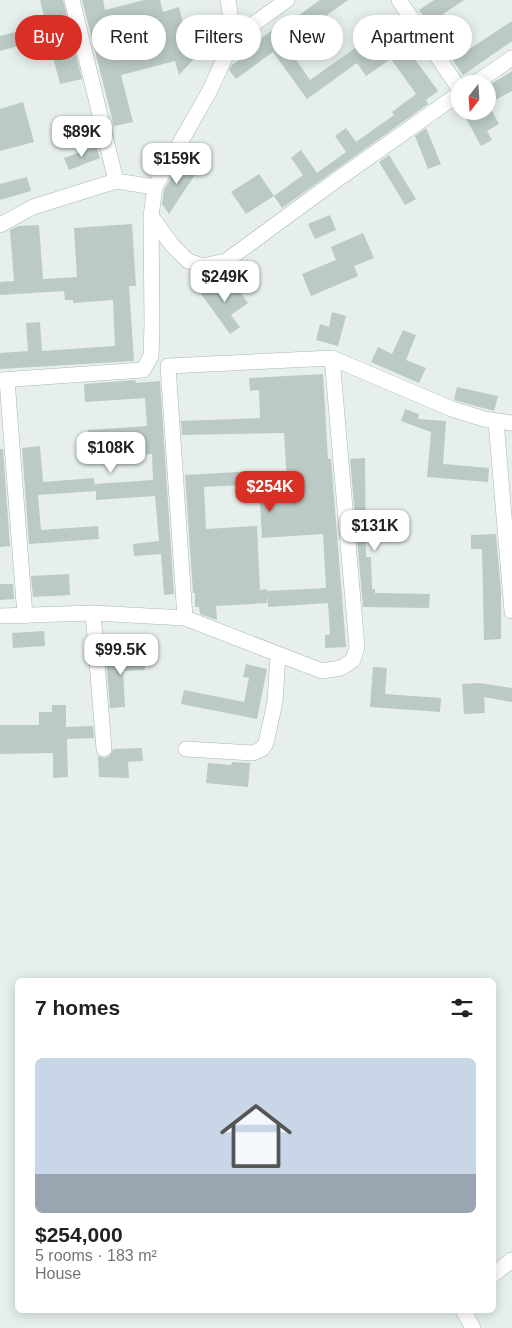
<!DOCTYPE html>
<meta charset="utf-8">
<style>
:root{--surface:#fff;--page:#f2f2f2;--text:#202124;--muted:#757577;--line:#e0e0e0;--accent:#d93025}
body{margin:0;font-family:Arial,sans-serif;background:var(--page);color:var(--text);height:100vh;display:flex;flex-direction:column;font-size:19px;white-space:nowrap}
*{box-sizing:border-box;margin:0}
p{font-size:16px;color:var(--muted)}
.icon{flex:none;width:28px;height:28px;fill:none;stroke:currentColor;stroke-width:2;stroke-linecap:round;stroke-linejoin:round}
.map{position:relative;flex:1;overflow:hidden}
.details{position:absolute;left:15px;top:978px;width:481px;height:335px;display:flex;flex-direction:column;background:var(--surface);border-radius:8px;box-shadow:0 2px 12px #0003}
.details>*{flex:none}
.banner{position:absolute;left:15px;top:15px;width:482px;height:45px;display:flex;gap:10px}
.needle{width:32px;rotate:197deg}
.controls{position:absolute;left:451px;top:75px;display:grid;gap:10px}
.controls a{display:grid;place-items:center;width:45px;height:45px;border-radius:50%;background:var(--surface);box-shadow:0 2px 12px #0003;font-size:25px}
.price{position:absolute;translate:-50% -42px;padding:0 11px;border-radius:10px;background:#fff;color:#222;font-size:16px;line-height:32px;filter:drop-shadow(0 1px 2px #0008)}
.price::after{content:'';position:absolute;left:50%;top:30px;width:15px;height:11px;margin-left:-8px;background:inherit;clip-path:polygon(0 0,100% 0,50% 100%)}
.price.selected{background:var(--accent);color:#fff}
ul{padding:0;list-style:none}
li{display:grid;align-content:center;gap:10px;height:265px;padding:0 20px}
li+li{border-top:1px solid var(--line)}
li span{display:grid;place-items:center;height:155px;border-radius:8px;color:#555}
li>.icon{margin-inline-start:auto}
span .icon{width:90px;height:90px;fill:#fffc;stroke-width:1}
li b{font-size:21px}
h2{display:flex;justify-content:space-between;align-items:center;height:60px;padding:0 20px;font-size:21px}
.chip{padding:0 18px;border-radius:22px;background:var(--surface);box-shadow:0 2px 12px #0003;font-size:18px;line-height:45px}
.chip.selected{background:var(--accent);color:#fff}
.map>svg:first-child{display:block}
.building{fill:#bbcac4;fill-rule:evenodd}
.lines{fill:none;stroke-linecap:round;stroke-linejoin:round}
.minor-casing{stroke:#a8b8b2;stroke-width:16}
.minor{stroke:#fff;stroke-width:15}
</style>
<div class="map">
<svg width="512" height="1328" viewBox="0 0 512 1328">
<rect width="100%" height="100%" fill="#e6efeb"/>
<path class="building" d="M40,0h23l19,79 -22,5 -12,-46 -48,13v-15l46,-12z
M82,0h21l2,10 39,-10h16l3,12 16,-5 6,25 27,-7 -4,19 -29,31 -4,-14 -54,14 12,47 -19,4z
M320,0h28l-62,45 24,35 79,-56 49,67 -12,9 2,4 -146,104 -8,-12 29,-21 -12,-17 10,-8 16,23 29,-21 -11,-16 11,-8 10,14 38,-27 -2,-3 24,-18 -25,-35 -25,17 -9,-13 -50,36 -34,-47 -37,27 -7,-9 3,-5 14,-10 -3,-4 31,-22 2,3z
M434,0h30l-21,14 25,36 44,-29v20l-49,34 -44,-65z
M512,71v20l-24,13v-18z
M23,102l11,40 -34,9v-42z
M462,111h30l7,13 -12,7 5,9 -11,6z
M426,128l15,36 -13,5 -13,-33z
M96,146l4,12 -31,12 -5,-12z
M389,155l27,44 -11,6 -26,-43z
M182,158l14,15 -27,41 -7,-10 2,-14z
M259,174l15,22 -28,18 -15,-22z
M27,177l4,14 -31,9v-16z
M330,215l6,15 -21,9 -7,-15z
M132,224l4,62h-7l5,75 -134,8v-16l28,-2 -2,-28 14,-1 2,29 73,-5 -2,-46 -40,3v-3h-8l-1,-9 -64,4v-13l14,-1 -4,-51 8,-4 21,-1 4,54 34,-2 -3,-49z
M363,233l11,25 -20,8 4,10 -47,20 -9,-22 34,-14 -5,-13z
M229,277l19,26 -17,12 9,12 -10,7 -29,-40 10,-8 2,2z
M332,312l14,4 -8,30 -22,-6 4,-16 9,3z
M403,330l13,5 -10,25 20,8 -7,15 -48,-21 7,-15 14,7z
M323,374l5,85h3l15,188 -21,1v-13l5,-1 -2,-31 -60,4 -1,-14v10l-51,3 1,14 -17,-6 -1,-7h-4v-14h-2l-8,-118 73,-4 1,13 28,-2 -3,-49 -102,2 -1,-14 79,-3 -1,-28 -9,1 -1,-13zM259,484l3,54 61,-4 3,54 -59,3v-2l-7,1 -3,-64 -51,3 -2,-42z
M135,380l1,3 24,-2 14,213 -10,1 -3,-41 -27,2 -1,-12 26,-3 -4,-45 -59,4v-9l-58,4 3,35 57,-4 1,13 -70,5 -7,-96 18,-2 3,36 51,-4 1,12v-6l58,-4 -1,-26 -33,3 -1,-14 -29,3 -1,-16 59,-4 -2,-28 -60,4 -1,-18z
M457,387l41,9 -4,15 -40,-11z
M405,409l14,5 -1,5 28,2 -3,43 46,4 -1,14 -61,-5 4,-45 -30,-11z
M0,449h3l7,97 -10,1z
M365,458l1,99h5l1,32h3v4l55,1 -1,14 -66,-1 -13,-148z
M496,534l5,57v48l-17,1 -2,-91h-11v-14z
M69,574l1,21 -37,2 -2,-21z
M0,584h13l1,15 -14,1z
M44,631l1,15 -32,2 -1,-15z
M144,655l1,15 -22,1 2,36 -15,1 -4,-51z
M246,664l21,5 -10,50 -76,-15 3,-14 60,12 5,-24 -6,-1z
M373,667l14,1 -2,26 56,4 -1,14 -70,-5z
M480,683l32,5v14l-28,-5 1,16 -21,1 -2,-30z
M52,705h14v22l27,-1 1,12 -27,1 1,38 -15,1v-25l-53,1v-29h39v-13h13z
M142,748l1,13 -15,1 1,16 -30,-1 -1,-21 6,2 5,-1 4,-8z
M232,762l18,1 -2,24 -42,-4 2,-20 23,2z"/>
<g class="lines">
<defs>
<path id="minor" d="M72,0l44,181 39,6
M228,0l6,38
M399,0l61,90
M474,84l38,-26
M151,216l21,29 16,16 15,5 23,-5 105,-77 129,-91
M0,225l33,-18 83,-26
M0,380l143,-10 8,-14 1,-31 -1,-109 4,-29 54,-95 25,-54 53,-38
M7,380l18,236
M496,421l16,190
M93,613l11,136
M0,616l93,-3 92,5 -17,-252 164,-8 120,51 32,10 28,4
M185,618l137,53 19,-3 12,-8 4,-13 -25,-289
M186,749l67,4 9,-4 4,-6 9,-41 3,-48
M494,1274l18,-14
M463,1310l10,18"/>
</defs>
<use href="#minor" class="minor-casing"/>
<use href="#minor" class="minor"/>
</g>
</svg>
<div class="controls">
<a><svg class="needle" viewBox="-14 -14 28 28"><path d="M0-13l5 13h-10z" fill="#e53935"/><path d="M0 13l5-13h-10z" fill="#757577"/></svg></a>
</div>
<b class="price" style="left:82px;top:158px">$89K</b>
<b class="price" style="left:177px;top:185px">$159K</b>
<b class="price" style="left:225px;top:303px">$249K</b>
<b class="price" style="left:111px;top:474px">$108K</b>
<b class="price selected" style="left:270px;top:513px">$254K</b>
<b class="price" style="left:375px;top:552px">$131K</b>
<b class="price" style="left:121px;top:676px">$99.5K</b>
<div class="banner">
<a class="chip selected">Buy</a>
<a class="chip">Rent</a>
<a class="chip">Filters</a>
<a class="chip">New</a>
<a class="chip">Apartment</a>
</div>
<section class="details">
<h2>7 homes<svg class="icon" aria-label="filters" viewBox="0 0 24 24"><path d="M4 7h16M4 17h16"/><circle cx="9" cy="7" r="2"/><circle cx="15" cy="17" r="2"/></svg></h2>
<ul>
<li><span style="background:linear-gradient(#c9d6e8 75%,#9aa5b1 0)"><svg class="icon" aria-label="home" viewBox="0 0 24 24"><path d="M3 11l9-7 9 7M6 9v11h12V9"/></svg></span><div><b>$254,000</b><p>5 rooms · 183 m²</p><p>House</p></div></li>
</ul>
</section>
</div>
